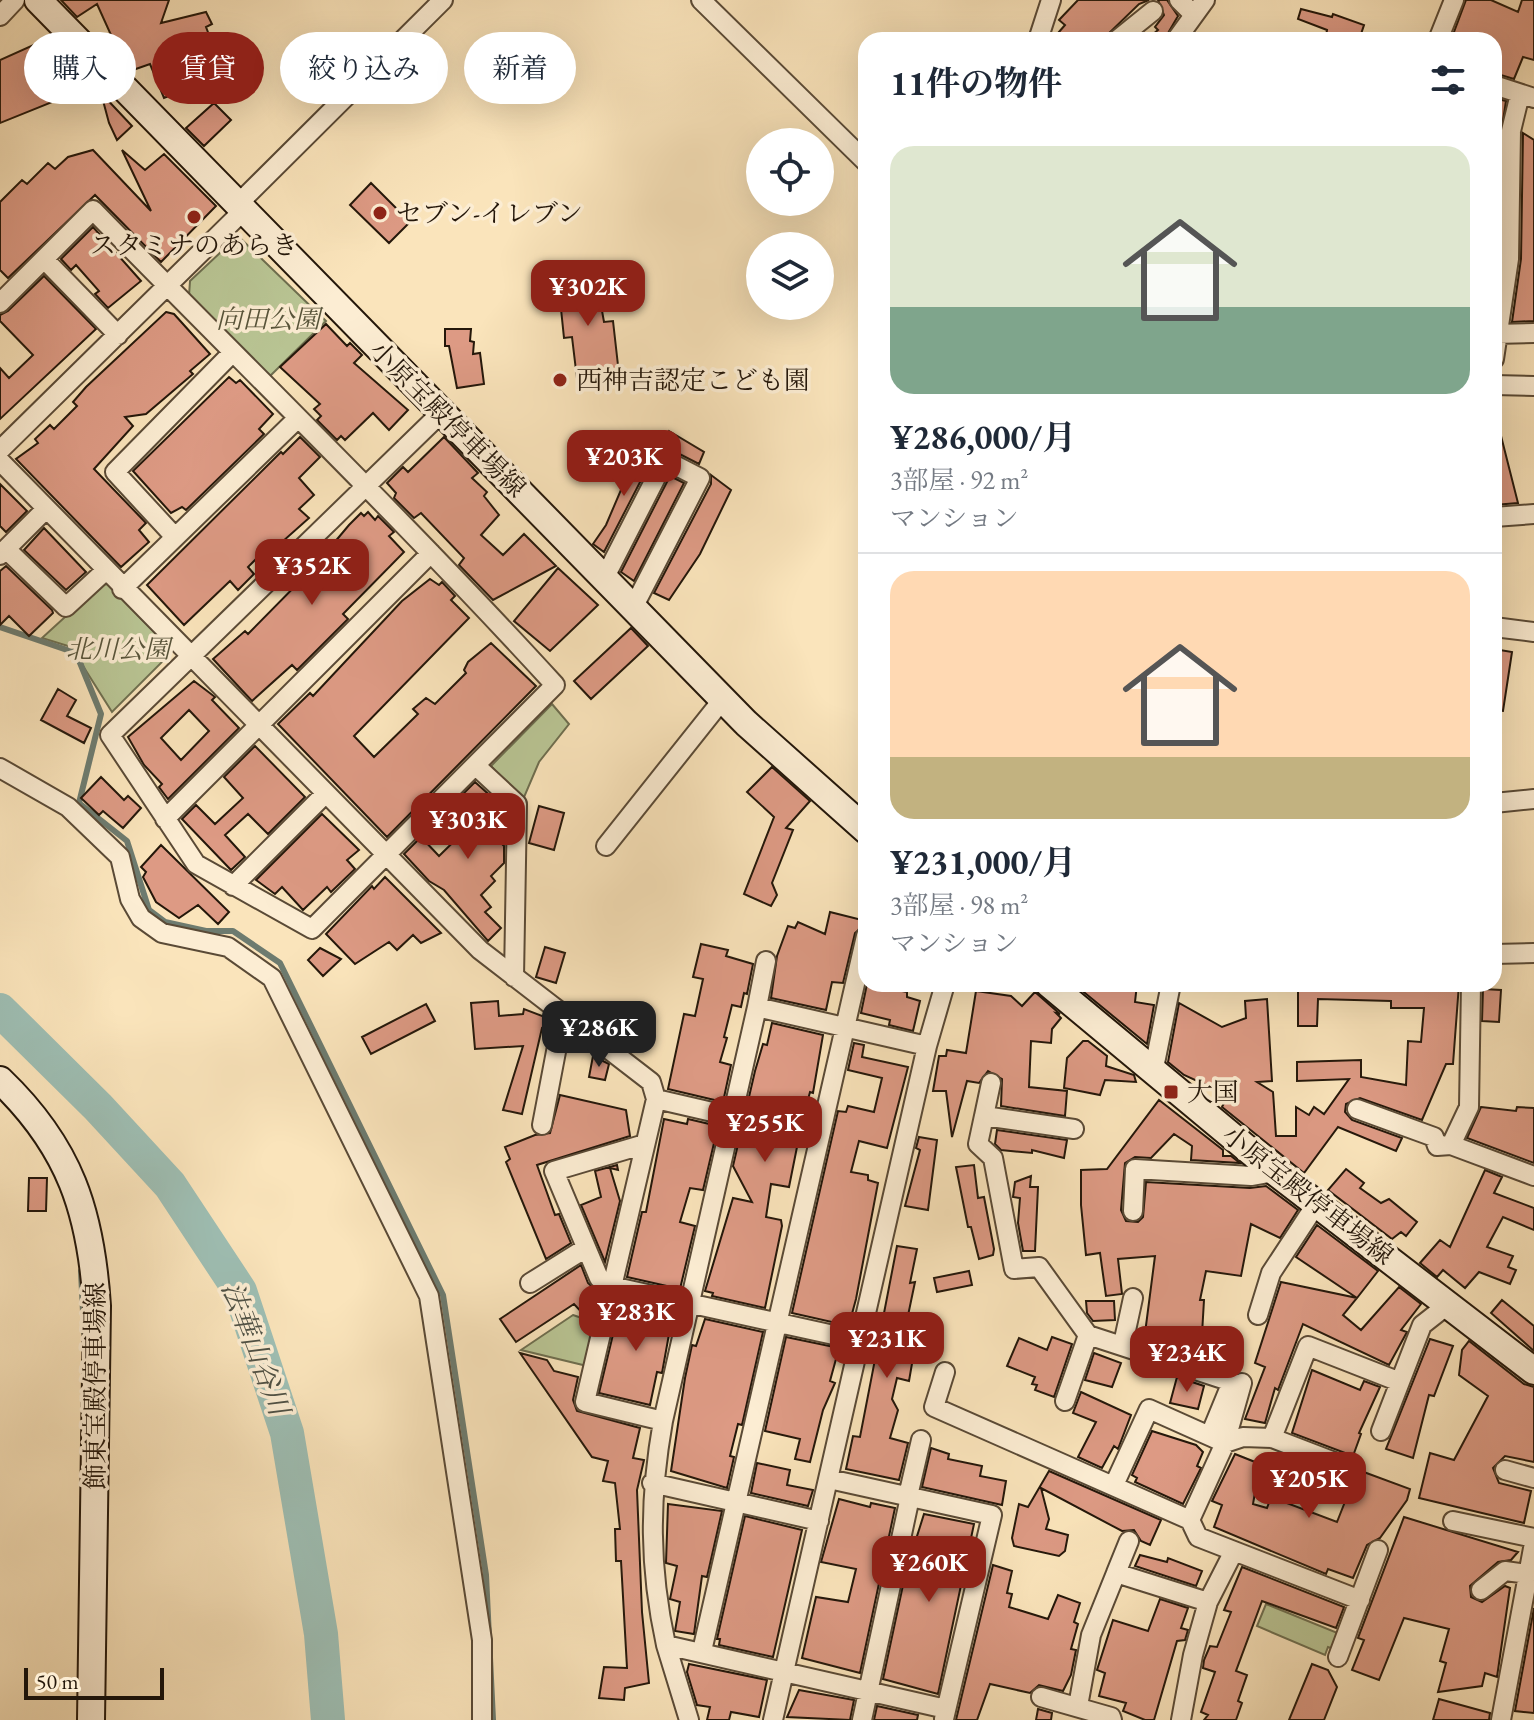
<!DOCTYPE html>
<html lang="ja">
<meta charset="utf-8">
<style>
:root{--surface:#fff;--page:#f2f2f3;--text:#1f2937;--muted:#747a83;--line:#e0e1e3;--accent:#8f2418}
body{margin:0;font-family:"EB Garamond","Noto Serif JP",serif;background:var(--page);color:var(--text);height:100vh;display:flex;flex-direction:column;font-size:30px;white-space:nowrap}
*{box-sizing:border-box;margin:0}
p{font-size:26px;color:var(--muted)}
.icon{flex:none;width:44px;height:44px;fill:none;stroke:currentColor;stroke-width:2;stroke-linecap:round;stroke-linejoin:round}
.map{position:relative;flex:1;overflow:hidden}
.sheet{position:absolute;left:858px;top:32px;width:644px;height:960px;display:flex;flex-direction:column;background:var(--surface);border-radius:24px;box-shadow:0 8px 32px #0002}
.sheet>*{flex:none}
.hud{position:absolute;left:24px;top:32px;width:714px;height:72px;display:flex;gap:16px}
.controls{position:absolute;left:746px;top:128px;display:grid;gap:16px}
.controls a{display:grid;place-items:center;width:88px;height:88px;border-radius:50%;background:var(--surface);box-shadow:0 8px 32px #0002;font-size:40px}
.scale{position:absolute;left:24px;bottom:20px;width:140px;box-sizing:border-box;padding-left:8px;border:4px solid #24170a;border-top:0;font-size:22px;line-height:28px;white-space:nowrap;color:#24170a;-webkit-text-stroke:6px #fcedd3;paint-order:stroke}
.price{position:absolute;translate:-50% -68px;padding:0 18px;border-radius:16px;background:var(--accent);color:#fff;font-size:26px;line-height:52px;filter:drop-shadow(0 2px 4px #0008)}
.price::after{content:'';position:absolute;left:50%;top:48px;width:24px;height:18px;margin-left:-12px;background:inherit;clip-path:polygon(0 0,100% 0,50% 100%)}
.price.current{background:#222;color:#fff}
ul{padding:0;list-style:none}
li{display:grid;align-content:center;gap:16px;height:424px;padding:0 32px}
li+li{border-top:2px solid var(--line)}
li span{display:grid;place-items:center;height:248px;border-radius:24px;color:#555}
li>.icon{margin-inline-start:auto}
span .icon{width:144px;height:144px;fill:#fffc;stroke-width:1}
li b{font-size:34px}
h2{display:flex;justify-content:space-between;align-items:center;height:96px;padding:0 32px;font-size:34px}
.pill{padding:0 28px;border-radius:36px;background:var(--surface);box-shadow:0 8px 32px #0002;font-size:28px;line-height:72px}
.pill.current{background:var(--accent);color:#fff}
.map>svg:first-child{display:block}
.green{fill:#b9c594;stroke:#6e6e4f;stroke-width:2}
.lines{fill:none;stroke-linecap:round;stroke-linejoin:round}
.stream{stroke:#6d7b6f;stroke-width:6}
.river{stroke:#9ebeb3;stroke-width:34}
.building{fill:#dd9a84;stroke:#24170a;stroke-width:2;fill-rule:evenodd}
.minor-casing{stroke:#5a4a36;stroke-width:22}
.secondary-casing{stroke:#24170a;stroke-width:30}
.minor{stroke:#fcedd3;stroke-width:18}
.secondary{stroke:#fcedd3;stroke-width:26}
.poi-dot{fill:#8f2418;stroke:#fcedd3;stroke-width:3}
.labels{text-anchor:middle;dominant-baseline:central;stroke-width:7;stroke-linejoin:round;paint-order:stroke}
.poi-label{font-size:26px;fill:#24170a;stroke:#fcedd3;text-anchor:start}
.park-label{font-size:26px;font-style:italic;fill:#58543a;stroke:#fcedd3}
.street-label{font-size:26px;fill:#24170a;stroke:#fcedd3}
.water-label{font-size:28px;font-style:italic;fill:#4f5145;stroke:#fcedd3}
</style>
<div class="map">
<svg width="1534" height="1720" viewBox="0 0 1534 1720">
<rect width="100%" height="100%" fill="#fae4bb"/>
<filter id="stains"><feTurbulence type="fractalNoise" baseFrequency=".0025" numOctaves="4"/><feColorMatrix values="0 0 0 0 .2 0 0 0 0 .09 0 0 0 0 .02 0 0 0 .5 -.17"/></filter>
<radialGradient id="worn" r=".72"><stop offset=".6" stop-color="#630" stop-opacity="0"/><stop offset="1" stop-color="#630" stop-opacity=".3"/></radialGradient>
<path class="green" d="M238,236l88,85 -57,56 -80,-81 1,-15z
M107,584l61,62 1,9 -57,57 -29,-46 -5,-17 -36,-11 58,-53z
M552,704l17,20 -30,38 -17,40 -31,-36z
M573,1315l23,8 -9,43 -66,-16z
M1266,1604l74,30 -6,15 -6,-2 -3,8 -68,-29z"/>
<g class="lines">
<path class="stream" d="M0,627l76,26 25,61 -22,89 48,38 22,69 16,12 41,9h27l47,32 163,332 43,280 7,145
M81,1271l3,61"/>
<path class="river" d="M0,1010l98,97 72,78 70,106 47,142 34,201 7,86"/>
</g>
<path class="building" d="M61,0h108l-8,23 45,-11 6,12 -6,3 8,21 -7,3 10,26 -53,21 -14,-34 -20,7 -5,-5 -28,-62 -20,13z
M1078,0h71l-10,4 -37,36h-50l13,-15 -6,-5z
M1158,0h9l11,16 -14,24h-18l12,-10 -3,-3 9,-12z
M1466,0h25l27,12 4,-12h12v60l-11,-3 -9,22 -20,-6v-33h-43z
M1301,9l31,8 1,-3 31,11 -5,15 -33,-4 1,-6 -29,-11z
M49,38l9,17 -27,12 -2,13 15,6 30,-12 8,16 -82,33v-63z
M101,93l31,33 -15,14 -8,-17z
M1494,98l12,3 -7,46 -5,-1z
M214,103l17,17 -27,26 -18,-18z
M1523,133l11,7v181l-22,1 9,-63z
M93,150l58,61 -29,-61 23,20 19,-16 52,52 -55,56 -66,-67 -87,83 -8,-8v-68l22,-22 5,4 21,-21 7,6 13,-12z
M371,183l39,39 -21,21 -39,-38z
M93,227l48,54 -33,27 -13,-14 4,-3 -23,-26 -5,5 -10,-11z
M594,266l10,56 9,-1 7,62 -42,4 -6,-50 -8,1 -7,-68z
M44,276l52,53 -96,90v-51l9,10 24,-23 -33,-34v-6l8,-4z
M166,312l8,2 36,40 -20,17 3,3 -47,40 -21,3 8,9 -39,43 52,54 -7,7 10,12 -28,25 -105,-108 22,-16 -3,-4 15,-14 4,4 23,-23 -4,-4 13,-15z
M326,324l21,22 3,-3 12,12 -8,8 54,47 -19,20 -16,-17 -28,27 -4,-4 -4,4 -20,-20 4,-4 -7,-7 6,-5 -40,-37z
M445,329h26l-1,12 4,1 -1,12 7,-1 4,31 -27,4 -8,-42h-4z
M229,377l7,6 4,-3 33,34 -14,15 5,5 -78,76 -4,-3 -11,6 -38,-42z
M1499,428l19,75 -24,2v-76z
M669,431l35,21 -5,12 -29,-15 -14,3z
M300,437l20,20 -21,21 15,17 -15,14 10,9 -37,33 -4,-4 -20,20 6,7 -16,16 -8,-9 -46,44 -37,-40 134,-133 2,2z
M444,437l34,36 -6,5 15,14 -3,4 15,19 -18,20 22,20 21,-21 32,32 -63,34 -34,-35 5,-7 -43,-45 -7,5 -20,-20 2,-5 -9,-10 16,-16 5,5z
M638,450l15,7 -49,95 -11,-8 13,-19z
M711,475l20,15 -31,64 -31,46 -15,-7 57,-109z
M670,476l14,7 -50,98 -13,-9z
M0,484l27,27 -21,21 -6,-6z
M368,512l7,8 3,-4 16,16 -5,4 15,16 -61,62 5,5 -51,51 -5,-5 -40,36 -39,-42 32,-28 3,3 65,-66 36,-43 12,-12 3,3z
M44,528l42,44 -20,18 -42,-40z
M6,566l46,44 1,3 -24,23 -20,-20 -9,9v-54z
M558,568l40,37 -48,46 -36,-30z
M430,579l9,6 3,-3 13,14 -4,4 18,18 -115,118 20,21 44,-43 -5,-5 13,-11 9,6 31,-31 -2,-3 4,-8 23,-19 45,43 -149,151 -109,-113 32,-31 3,3 89,-95z
M631,628l17,18 -57,53 -17,-18z
M1494,649l18,3 -9,59 -9,-1z
M194,681l21,16 -3,3 27,28 -71,71 -9,-12 3,-3 -18,-19 -16,-28zM189,710l20,21 -28,29 -20,-22z
M58,689l18,11 -9,16 24,12 -7,15 -43,-23z
M255,746l50,51 -37,37 -20,-20 -23,21 20,22 -14,13 -49,-51 14,-14 19,19 28,-26 -19,-21z
M772,767l38,34 -24,27 7,2 -21,53 5,12 -6,11 -27,-12 30,-77 -27,-25z
M101,777l23,23 4,-4 13,12 -18,20 -20,-17 -4,4 -18,-17z
M475,782l30,27v16l-11,11 10,10v17l-13,13 4,5 -14,14 10,12 -6,5 16,16 -13,13 -44,-51 -15,-9 -25,-27 17,-17 18,19 42,-41 -19,-20z
M539,806l25,7 -10,37 -25,-7z
M322,814l37,36 -12,10 8,9 -24,23 -4,-5 -24,23 -21,-23 -7,7 -19,-14z
M161,845l68,67 -11,12 -20,-19 -19,13 -23,-16 -13,-25 3,-5 -5,-5z
M385,877l56,56 -20,10 -8,-8 -16,15 -8,-8 -34,22 -29,-30 46,-48 2,3z
M830,912l36,9v3l-11,9 -12,50 -11,-1 -6,28 -55,-12 6,-42 11,-30 7,2 3,-6 27,12z
M701,944l27,6 -2,6 27,8 -6,30 -3,-1 -3,14 -9,-2 -8,32 3,1 -7,24 11,3 -8,37 -55,-13 16,-75 11,2 8,-37 -10,-2z
M545,947l20,6 -9,30 -20,-6z
M320,948l21,11 -18,17 -15,-16z
M867,984l40,8v5l13,4 -7,30 -24,-6 1,-5 -29,-7z
M1074,984h63l-2,18 19,3 -7,39z
M1298,984h161l-6,80h-7l-24,56 -62,-22 -14,6 -1,8 7,8 50,18 -6,13 -58,-24 -34,46 -82,-66 6,-12 -44,-20 -16,-13 11,-59 43,24 24,-9 -1,-17 22,-2 5,82 -15,1 16,10 3,44h20v-29l13,8 5,-8 10,7 25,-35 -52,2v-19l64,-2v17l45,8 2,-44 13,1 3,-34h-33v-7l-73,-2 -1,27h-19z
M1483,989l18,1 -2,32 -17,-1z
M976,991l35,5 11,10 13,-14 25,22 -4,-1 5,5 -9,11 -1,14 -20,-2 -2,46 38,4 -2,25 -64,-10 1,-27 -14,-8 -9,12 -12,-2 -15,56 -6,-46h-13l6,-35h7l1,-6 19,3z
M498,1001l1,15 24,-2 1,-5 26,10 -2,11 -6,-2 -20,86 -19,-4 20,-64 -48,3 -4,-46z
M426,1004l9,17 -64,33 -9,-17z
M772,1023l51,12 -10,58 -3,-1 -8,30 -13,65 -18,-3 -5,33 15,3 1,6 -17,82 -53,-12 1,-3 -8,-2 28,-93 19,4 -19,-36 22,-95 8,-27 4,1z
M1083,1041h5l19,15 -1,10 28,9 2,7 -31,-2 -5,15 -36,-7 3,-30z
M854,1043l10,2 -2,12 46,10 -21,81 -28,-7 -8,31 17,3v5l10,3 -22,116 -6,22 -5,4 -53,-12 46,-202 8,1 2,-6 26,6 8,-34 -34,-8z
M593,1056l16,8 -4,16 -16,-3z
M560,1095l66,15 4,26 -93,29 18,50 4,-1 12,29 -25,16 -40,-97 4,-3 -5,-12 30,-12 15,-2z
M1159,1100l64,50v6h8l9,7 -49,-3 1,-14 -18,-12 -23,24 -16,-1 -10,6 -4,47 5,11 12,1 5,-5 3,-35 104,6 16,-2 32,24 -18,28 -29,-14 -10,52 -35,-5 -6,29h4l-2,34 -11,-1 -1,6 -20,-2 -2,9 -24,-5 11,-85 -37,3 4,35 -16,2 -6,-43 -14,2 -5,-50v-35l26,-1z
M1481,1107l35,4 1,-4 17,1v55l-67,-25z
M664,1119l23,5 1,-5 30,7 -15,64 -13,-2 -10,34 15,4 -15,63 -53,-12 15,-65h4z
M997,1130l70,10 -3,18 -32,-8v3l-31,-3 -6,-6z
M919,1137l18,3 -9,70 -23,-4 15,-56 -4,-2z
M617,1165l1,5 -8,-2 10,33 -15,61 -24,-57 20,-8 -6,-26z
M974,1165l4,33 6,-1 10,52 -1,6 -14,4 -8,-32h-3l-12,-60z
M1346,1169l18,14 -4,5 21,15 8,-4 28,23 -11,14 -5,-4 -9,7 -64,-49z
M1485,1170l17,7 -8,16 40,15v22l-31,-13 -16,30 26,9 -5,11 8,3 -6,14 -31,-12 -14,16 -22,-18 -6,7 -17,-14 20,-23 10,7z
M1031,1176l-1,11h8l-3,64h-12l-5,-28 2,-25 -7,-1 2,-15z
M29,1178h18l-1,33h-18z
M1317,1225l61,46 -21,27 -61,-41z
M897,1246l20,3 -7,34 5,-1 -14,67 13,3 -5,29 -12,-3 -5,21 6,11 -8,28 18,5 -9,37 -53,-11 7,-33 7,1z
M581,1265l7,18 10,9 -4,19 -8,6 -12,-13 -58,38 -16,-23z
M969,1271l3,14 -35,7 -3,-14z
M1281,1282l76,16 -14,17 18,15 38,-43 22,17 -20,26 6,2 -18,33 -86,-41 -25,66 -3,-2 -10,35 -20,-4 20,-52 -10,-4z
M1502,1300l32,26v25l-43,-38z
M621,1301l52,11 -11,61 -5,-1 -7,33 -51,-12z
M1086,1301h28l1,19 -22,1 -6,-8z
M705,1319l58,13 -21,93 -4,-1 -8,32 4,1 -7,31 -56,-17 14,-93 7,-33 4,1z
M786,1337l53,11 -9,33 5,2 -12,27 -13,52 -15,-3 5,-20 -35,-8z
M1052,1337l20,7 -18,53 -19,-7 2,-5 -5,-1 3,-7 -28,-11 12,-28 28,12z
M1430,1339l23,7 -19,50 -5,-1 -16,63 -27,-9z
M1469,1341l55,43 10,3v75l-29,-6 -12,12 6,15 32,8 -7,32 -105,-25 11,-45 24,7 34,-64 -29,-21 3,-25z
M520,1353l27,7 7,11 24,6 -5,23 4,11 63,17 -7,30 11,2 -7,30 5,122 7,71 -24,5 -1,12 -25,-2 5,-31 23,1 -6,-107h-5l-1,-32h5l-5,-46 -12,-2 5,-20 -16,-4z
M1094,1353l27,10 -9,24 -27,-7z
M1312,1370l48,20 4,-9 16,6 -21,46 2,1 -8,22 -61,-23z
M1177,1377l27,9 -6,23 -28,-6z
M1081,1392l50,23 -13,34 -4,-3 -12,22 -24,-11 18,-35 -23,-9z
M1152,1431l44,14 7,7 -6,14 4,2 -18,36 -48,-22 2,-4 -5,-3z
M931,1448l18,6 -1,5 34,7 -2,10 26,5 -4,24 -80,-18z
M1235,1454l25,10 -7,40 14,4 4,-11 66,25 17,-43 7,-8 49,18 -3,11 -27,38 -13,7 -14,33 -25,-9 -2,5 -112,-47 8,-22 -10,-4z
M757,1463l33,7 -3,15 26,5 -5,16 -57,-13z
M1049,1471l112,49 -11,25 -9,-4 -7,-11 -12,1 -81,-43 8,31 -3,10 22,6 -3,16 -6,5 -45,-10 -2,-8 7,-34 9,3z
M839,1499l31,8 1,-4 24,5 -35,165 -58,-15 14,-61 32,5 8,-33 -35,-7z
M668,1504l54,7 -15,66 -5,-1 -8,58 -19,-3 5,-29 -10,-3 7,-33 -11,-3z
M924,1514l50,10 -36,170 -55,-15 23,-108z
M745,1516l57,14 -29,127 -54,-12 1,-6h-3z
M1404,1517l114,35 -7,8 -13,2 -28,24 1,11 11,5 23,-16 5,2 -13,89 -12,-4 -3,13 -44,6 8,-29 -6,-2 9,-32 -45,-11 -25,62 -27,-10 12,-30 -6,-2z
M1140,1555l27,7 1,-4 34,13 -6,15 -61,-20z
M993,1565l19,6 -5,22 5,1 -3,13 39,12 10,-24 22,8 -6,19 4,2 -7,25 5,1 -5,25 -8,16 -24,-6 -9,8 -40,-9 -13,36h-21z
M1242,1567l102,40 -8,21 -74,-27 -26,70 11,4 -9,26 4,2 -6,17h-32l4,-5 -7,-3 14,-40 -12,-4 1,-8 6,-14 7,1 14,-35 -7,-2z
M1160,1599l28,9 -7,20 7,2 -3,10 -8,1 -23,79h-9l-22,-9 3,-8 -27,-7 6,-23 -8,-3 16,-50 35,11z
M1534,1608v105l-19,-2z
M689,1664l78,16 -8,37 -28,-5 -2,8h-22l3,-13 -13,-2 -10,-33z
M1312,1664l16,6 9,17 -13,33h-35z
M799,1690l55,10 -4,20 -63,-3z
M1439,1699l51,14 -1,7h-56z
M877,1706l41,9 -1,5h-43z
M1038,1709l14,4 -1,7h-15z"/>
<g class="lines">
<defs>
<path id="minor" d="M701,0l165,162
M1179,0l15,15
M0,16l15,-16
M1038,40l13,-40
M1117,40l36,-29
M1176,40l29,-40
M1438,40l16,-40
M40,75l53,-22
M1494,85l40,13
M238,204l205,-204
M44,259l74,76
M0,303l93,-93c154,158 313,312 462,475l-243,244 -116,-65 -86,-129 331,-322
M1494,334l40,-1
M1494,359l15,-100 2,-128 9,-37
M1494,385l40,1
M0,450l244,-240
M0,461l480,489 171,132 5,17 78,18
M1494,517l40,-3
M175,537l-60,-65 117,-119
M6,549l60,58 39,-36
M0,555l46,-46
M605,577l60,-117 35,18 -67,130
M122,589l175,-170
M1494,627l40,5
M476,766l41,38 -3,173
M0,768l68,39 52,50 10,42 11,19 21,15 66,14 44,31 157,318 53,344v80
M1494,803l40,-4
M165,819l266,-266
M606,846l117,-147
M233,886l92,-92
M1494,954l40,-1
M757,1007l9,-46
M927,1046l-170,-39 -94,414c-14,79 -14,146 3,224l280,64
M1153,1073l18,-89
M656,1099l-71,303 78,19
M1357,1109l77,28 3,9 14,-1 83,31
M984,1116l7,-33
M542,1125l21,-110
M1074,1129l-90,-13 -6,28 15,14 21,111 25,-2 49,68 144,47 -21,51
M645,1144l-91,27 45,107 12,8 250,55
M1451,1145l18,-38 2,-123
M1133,1211l2,-42 116,7 24,-4
M530,1283l56,-35
M1258,1315l13,-42 46,-70
M1123,1344l10,-46
M945,1372l-11,35 256,113 35,-77 18,-6 29,1 36,-92 92,36
M1065,1401l23,-66
M1381,1431l41,-106 28,-22
M1272,1438l78,30
M1505,1470l29,8
M829,1479l163,36 -48,204
M652,1483l167,38
M1114,1485l35,-76 76,34 17,-60
M908,1496l13,-56
M1190,1520l8,17 162,63
M1453,1521l81,17
M1116,1573l13,-32
M1481,1590l24,-19 23,3
M666,1645l23,75
M702,1651l164,-715
M1338,1657l40,-107
M1041,1697l70,20 1,3
M1078,1706l13,-71 25,-62 92,29
M773,1720l154,-674 18,-62
M862,1720l48,-223
M1181,1720l12,-65 15,-53 26,-51
M1501,1720l33,-177"/>
<path id="secondary" d="M38,0l708,723 120,107
M1049,984l226,188 259,199
M0,1080c70,67 91,132 97,226l-6,414"/>
</defs>
<use href="#minor" class="minor-casing"/>
<use href="#secondary" class="secondary-casing"/>
<use href="#minor" class="minor"/>
<use href="#secondary" class="secondary"/>
</g>
<g class="poi-dot">
<circle cx="380" cy="213" r="8"/>
<circle cx="194" cy="217" r="8"/>
<circle cx="560" cy="380" r="8"/>
<rect x="1163" y="1084" width="16" height="16" rx="4"/>
</g>
<g class="labels">
<g class="poi-label">
<text x="396" y="213">セブン-イレブン</text>
<text x="194" y="245" text-anchor="middle">スタミナのあらき</text>
<text x="576" y="380">西神吉認定こども園</text>
<text x="1187" y="1092">大国</text>
</g>
<g class="park-label">
<text x="268" y="319">向田公園</text>
<text x="118" y="649">北川公園</text>
</g>
<g class="street-label">
<text transform="translate(448 419) rotate(45)">小原宝殿停車場線</text>
<text transform="translate(1308 1195) rotate(38)">小原宝殿停車場線</text>
<text transform="translate(95 1386) rotate(-90)">飾東宝殿停車場線</text>
</g>
<g class="water-label">
<text transform="translate(256 1348) rotate(69)">法華山谷川</text>
</g>
</g>
<rect width="100%" height="100%" filter="url(#stains)"/>
<rect width="100%" height="100%" fill="url(#worn)"/>
</svg>
<div class="controls">
<a><svg class="icon" aria-label="locate" viewBox="0 0 24 24"><circle cx="12" cy="12" r="6"/><path d="M12 2v4M12 18v4M2 12h4M18 12h4"/></svg></a>
<a><svg class="icon" aria-label="layers" viewBox="0 0 24 24"><path d="M12 4l9 5-9 5-9-5zM3 14l9 5 9-5"/></svg></a>
</div>
<div class="scale">50 m</div>
<b class="price" style="left:588px;top:328px">¥302K</b>
<b class="price" style="left:624px;top:498px">¥203K</b>
<b class="price" style="left:312px;top:607px">¥352K</b>
<b class="price" style="left:468px;top:861px">¥303K</b>
<b class="price current" style="left:599px;top:1069px">¥286K</b>
<b class="price" style="left:765px;top:1164px">¥255K</b>
<b class="price" style="left:636px;top:1353px">¥283K</b>
<b class="price" style="left:887px;top:1380px">¥231K</b>
<b class="price" style="left:1187px;top:1394px">¥234K</b>
<b class="price" style="left:1309px;top:1520px">¥205K</b>
<b class="price" style="left:929px;top:1604px">¥260K</b>
<div class="hud">
<a class="pill">購入</a>
<a class="pill current">賃貸</a>
<a class="pill">絞り込み</a>
<a class="pill">新着</a>
</div>
<section class="sheet">
<h2>11件の物件<svg class="icon" aria-label="filters" viewBox="0 0 24 24"><path d="M4 7h16M4 17h16"/><circle cx="9" cy="7" r="2"/><circle cx="15" cy="17" r="2"/></svg></h2>
<ul>
<li><span style="background:linear-gradient(#dfe7d0 65%,#7fa58c 0)"><svg class="icon" aria-label="home" viewBox="0 0 24 24"><path d="M3 11l9-7 9 7M6 9v11h12V9"/></svg></span><div><b>¥286,000/月</b><p>3部屋 · 92 m²</p><p>マンション</p></div></li>
<li><span style="background:linear-gradient(#ffd9b3 75%,#c2b280 0)"><svg class="icon" aria-label="home" viewBox="0 0 24 24"><path d="M3 11l9-7 9 7M6 9v11h12V9"/></svg></span><div><b>¥231,000/月</b><p>3部屋 · 98 m²</p><p>マンション</p></div></li>
</ul>
</section>
</div>
